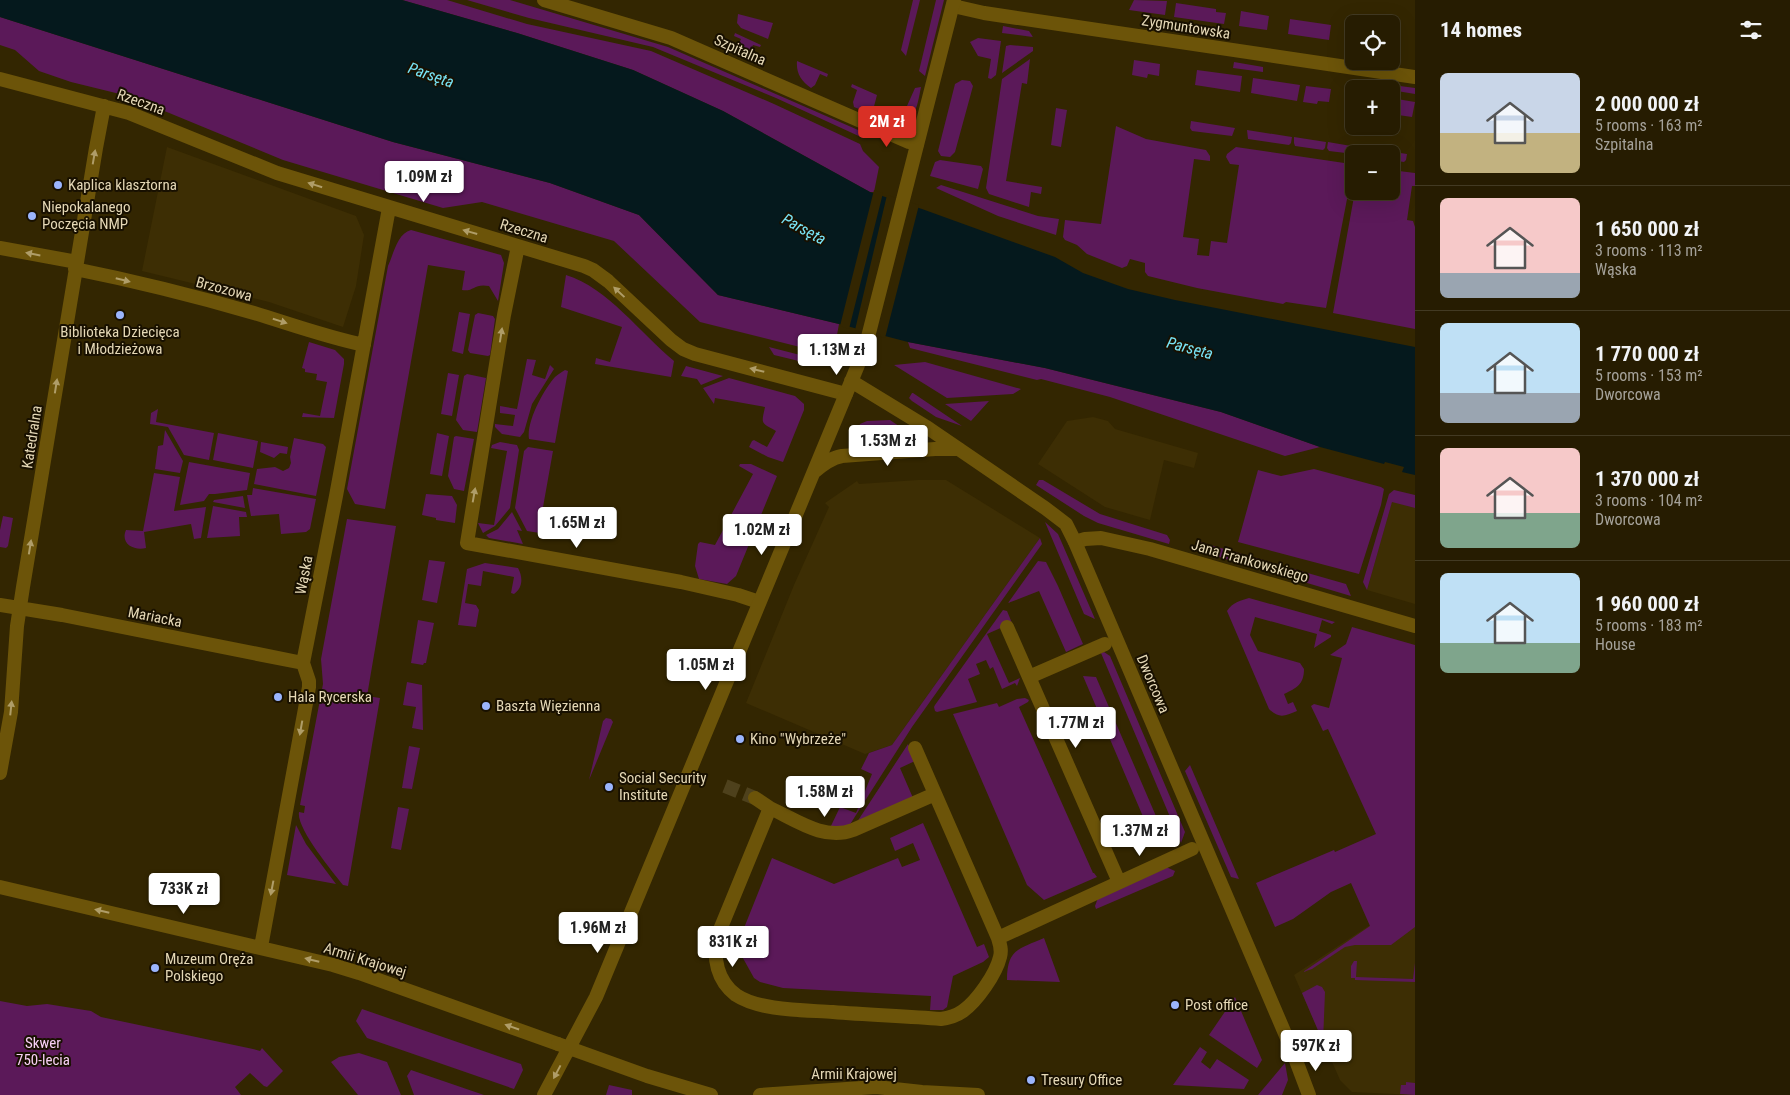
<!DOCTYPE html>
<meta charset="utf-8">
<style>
:root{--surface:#261c01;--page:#2e250b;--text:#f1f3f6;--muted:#a4a199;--line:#423a23;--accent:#d93025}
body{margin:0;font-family:"Roboto Condensed",sans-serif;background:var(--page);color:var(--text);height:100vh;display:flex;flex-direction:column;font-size:19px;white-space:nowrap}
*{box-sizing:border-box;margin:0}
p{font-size:16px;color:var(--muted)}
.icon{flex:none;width:28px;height:28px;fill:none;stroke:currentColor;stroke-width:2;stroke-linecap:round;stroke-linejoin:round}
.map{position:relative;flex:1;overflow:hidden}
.panel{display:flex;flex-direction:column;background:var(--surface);width:375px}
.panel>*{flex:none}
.buttons{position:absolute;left:1345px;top:15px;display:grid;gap:10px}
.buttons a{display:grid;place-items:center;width:55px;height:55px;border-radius:8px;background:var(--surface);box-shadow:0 5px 20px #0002,0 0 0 1px var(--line);font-size:25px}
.price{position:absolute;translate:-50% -42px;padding:0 11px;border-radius:5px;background:#fff;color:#222;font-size:16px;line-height:32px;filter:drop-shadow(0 1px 2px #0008)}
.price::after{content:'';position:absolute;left:50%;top:30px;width:15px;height:11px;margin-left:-8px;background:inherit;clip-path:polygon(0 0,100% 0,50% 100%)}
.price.active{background:var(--accent);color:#fff}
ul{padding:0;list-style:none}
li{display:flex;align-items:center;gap:15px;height:125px;padding:0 25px}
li+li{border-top:1px solid var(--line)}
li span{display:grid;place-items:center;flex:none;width:140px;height:100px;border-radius:8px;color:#555}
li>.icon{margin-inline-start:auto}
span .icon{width:60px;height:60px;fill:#fffc;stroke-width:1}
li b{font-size:21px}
h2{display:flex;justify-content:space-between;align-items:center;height:60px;padding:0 25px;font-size:21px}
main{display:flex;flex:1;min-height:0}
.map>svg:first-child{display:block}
.built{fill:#3d2e04}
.green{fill:#5b1959}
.water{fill:#05191d}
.pier{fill:#332601}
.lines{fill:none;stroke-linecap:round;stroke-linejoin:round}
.minor-tunnel{stroke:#4e411c;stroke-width:14;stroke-dasharray:14 7;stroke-linecap:butt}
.minor{stroke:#6c5409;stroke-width:14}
.tertiary{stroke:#6c5409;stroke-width:14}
.oneway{fill:#af9d68}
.poi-dot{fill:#9bb5fd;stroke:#181000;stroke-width:2}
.labels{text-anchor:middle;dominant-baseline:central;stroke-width:4;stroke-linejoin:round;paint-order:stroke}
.street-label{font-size:15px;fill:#e5d8b6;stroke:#181000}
.poi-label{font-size:15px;fill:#e5d8b6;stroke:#181000;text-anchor:start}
.park-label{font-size:15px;fill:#f8cff5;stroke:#181000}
.water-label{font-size:16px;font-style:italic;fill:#79e5f6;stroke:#181000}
</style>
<main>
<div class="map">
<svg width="1415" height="1095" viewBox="0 0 1415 1095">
<rect width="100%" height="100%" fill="#332601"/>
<path class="built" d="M167,147l189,69 8,19 -8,51 -13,41 -74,-25 -127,-31z
M1093,417l15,4 7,8 83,24 -4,15 -30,-8 -14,60 -45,-13 -67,-43 29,-43z
M918,480h28l94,58 -148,207 -27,9 -119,-51 48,-118 35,-78 -4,-4 32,-22 2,3z
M1392,501l23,7v96l-48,-14z
M1370,925l45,2v168l-63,-3 -12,-12 -46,-105z"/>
<path class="green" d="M402,0h45l80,24 124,27 123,53 86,40 3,7 16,16 -5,25h-4l-147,-81 -90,-41 -116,-37z
M467,0h43l158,47 197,86 -2,5 -87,-40 -123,-51 -124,-29z
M913,0h7l-14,56 -5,-6z
M936,0h8l-19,76 -6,-5z
M1134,0l33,1 -2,14 -36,-5z
M1176,3l40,6v3l10,1 -2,11 -50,-7z
M1241,11l28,5 -2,14 -28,-4z
M738,14l35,9 -5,16 -27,-11 -4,-5z
M0,17l393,125 157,41 89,32 79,80 121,29c-3,16 -3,27 -23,27l-116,-29 -86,-81 -132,-39 -39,6 -160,-48 -155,-64 -57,-14 -32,-11 -24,-21 -15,-5z
M1290,19l41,6 -2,15 -41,-6z
M1003,26l26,5 4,6 -31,-4z
M735,33l26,12 -1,2 -7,-2 -6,15 -13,-6 7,-15 -7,-3z
M978,38l23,3 -5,34 -5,4 -3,-1 3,-19 -13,-3 -8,-14z
M1010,45l23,2v4l-31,22 4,-27z
M1030,59l-3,25 -5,-1 -16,98 36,6 -1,7 -10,-2 -2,15 -40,-13 -3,-6 16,-109z
M1134,60l26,4 -1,12 -11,-2 -1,4 -15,-3z
M797,61l31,13 -1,3 -7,-3 -5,11 -4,3c-10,-7 -15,-15 -14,-27z
M1234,62l29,5v5l-30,-4z
M1197,70l45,6 -2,16 -45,-7z
M1253,78l47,7 -3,16 -46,-8z
M962,80l8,1 3,5 -18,66 -5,5 -9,-1 -3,-5 17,-67z
M1370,82l45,6v6l-24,-4v-1l-21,-2z
M852,84l25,11 -5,19 -18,-7 -1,-5 4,-12 -6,-3z
M1306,86l25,3 -2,13 -11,-1 -1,3 -14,-2z
M921,87c-4,19 -4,34 -27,35l13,-16 8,-18z
M1391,98l24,4 -3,15 -21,-3z
M1056,108l11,2 -6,37 -10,-2z
M1191,121l44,7 -3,8 -40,-5 -2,-3z
M1116,126l30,13 60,11 4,6v5l-16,-2 -11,78 16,2 -2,16 12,1 2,-15 16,2 12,-78 -9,-1 -4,-7 1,-3 9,-7 115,17 2,4 -27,140 -40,-6 -3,2 -86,-16 -49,-12 -3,-4v-9l-15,-4 -3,7 -5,2 -35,-14 -10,-9 -12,-5 -2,-3 2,-17 36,4z
M1247,130l45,7 -1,6 -2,2 -41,-6z
M1294,137l32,5 -1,6 -2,2 -28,-4 -1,-3z
M1328,142l29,5v6l-3,1 -25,-3 -2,-3z
M1361,147l46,7 -1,6 -2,2 -13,-2v-6h-30z
M940,160l41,6 2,3 -5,20 -48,-13 5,-14z
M1391,170l24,3v13h-3l-5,34 6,1 2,6v102l-82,-16 22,-122h36z
M941,185l97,31 21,3 -3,16 -58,-19 -62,-28z
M411,230l90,25 3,8 -6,38 -9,-15c-15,-3 -15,6 -27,4l3,-19 -37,-6 -43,244 -30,-5 -8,-15 41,-223c6,-13 9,-32 23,-36z
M566,275c42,13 74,58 108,86l-3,16 -76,-13 1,-6 14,4 12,-35 -61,-20z
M459,312l11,2 -7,40 -11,-3z
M478,313l15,3 2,3 -5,36 -2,1 -18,-3 -2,-3 7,-35z
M309,342l26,8 9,9v5l-10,54 -32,-1 1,-4 17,3 7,-34 -11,-2 1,-6 -12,-2v-3l-3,-1z
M908,342l137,26 176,44 99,35 -35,9 -175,-59 -69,-18 -4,1 -127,-32z
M769,347l35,9 -1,6 -29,-7z
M527,359l9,1 -4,15 13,4 5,-14 4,4 -22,35 -8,28 -4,5 -18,-3 -7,-7v-3l18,2 2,-11 -15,-2v-7l17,3z
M925,362l96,27 -8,5 -66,4 -53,-33z
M686,366l37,10 -22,9 -4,-6 -16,-3z
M565,370l3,1 -13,72 -26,-4c-3,-17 15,-50 26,-62 3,-3 7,-5 10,-7z
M448,373l11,2 -7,41 -11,-2z
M467,374l19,4 -9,54 -14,-2 -7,-10 8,-44z
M729,378l66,18 9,8v6l-21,52 -15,-5 -19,-10 3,-6 2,-1 13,7 9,-16c-15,-9 -15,-6 -11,-24l-50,-9 -1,6 -11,-16z
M912,393h1l49,33 -26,-9 -24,-16 -3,-3z
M989,401l-18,20 -26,-17z
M158,409l-2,13 58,11 -5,27 -25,-5 -16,-28 -18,-3 1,-11z
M890,420l28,19v5l-63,4 -2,-7 7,-17 7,-3z
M165,430l18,31 -3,12 -25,-4 3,-23 5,-1z
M218,433l40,8 -5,27 -40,-8z
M437,433l12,3 -7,40 -12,-2z
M456,436l18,3 -10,52 -10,-2 -6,-13 6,-39z
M294,438l29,6 3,3 -10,49 -62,-12 3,-15 18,-2 8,4 6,-3 2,-5 -1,-6z
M261,442l27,5 -1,7 -7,-1 -6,5 -14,-6z
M500,442l17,3 2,5 -9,58 -15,18 -12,7 -5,-10 16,2 13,-74 -16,-3 1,-3z
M528,447l25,4 -13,73 6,10 -19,-3 -12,-23 9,-57z
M189,462l61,11 -3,17 -32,4h-6l-5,7 -24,4z
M740,464h11l26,12 -41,100 -9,8 -28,-5 -4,-13 3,-22 2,-2 15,3 38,-71 -14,-8z
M1314,469l67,18 3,2 -3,16 -22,69 -121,-32 20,-72 23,6z
M154,473l26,4 -6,34 32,-4 -5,31 -7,1 -3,-15 -47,8 2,16c-12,3 -26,-4 -20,-18l17,1z
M1039,480h4l57,34 67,21 3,5 -1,4 -71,-21 -14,-7 -48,-31z
M253,488l63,11 -6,30 -4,3 -25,2 -2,-20 -28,2 -4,-21h5z
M1394,490l21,5v13l-23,-6 -25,88 -4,-8 26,-88z
M426,494l26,2 5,9 -2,18 -19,-3v-2l-14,-3z
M243,496l2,12 -32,-6 1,-2z
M213,506l33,6 1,5h-8l1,19 -33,2z
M512,512l10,19 -5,-1 6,14 -34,-6 -3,-3 12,-6z
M3,516l10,2 -5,28 -2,2 -6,-1v-17z
M347,519l49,7 -29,170 13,2 -32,188 -5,-1c-11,-14 -47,-57 -44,-73l5,1 1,-7 -5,-1 23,-121 -2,-25z
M1045,522l13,12 37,85 -11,-5z
M1040,538l2,6 -130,183 -63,99 -19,2 10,-21 16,6 16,-39 -11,-5 8,-16 23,-8z
M1200,542l146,42 5,12 -159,-47z
M429,560l16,2 -8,41 -15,-3z
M1038,561l8,1 12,24 25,58 -17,8 -27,-61 -31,12z
M485,563l33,5c5,9 5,20 -4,26l-3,-1 3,-16 -31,-6 -2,15 -13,-2 -3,19 11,2 3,5 -3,17 -18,-2 9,-56z
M1249,598l86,24 -3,2 -10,-4 -3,11 12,4v2l-17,11 3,-14 -62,-17 -5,18 8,16 42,12 4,6c0,15 -7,19 -20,25l4,10 5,-2 4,9c-12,5 -18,8 -28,-2l-42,-98c6,-9 13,-10 22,-13z
M1003,610l4,1 5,12 -25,11 22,49 11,-5 -3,8 -2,-3 -13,6 -9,-22 -3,2 -4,-9 -10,4 4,10 -12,5 9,23 -40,10 -2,-1 -1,-4 1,-2z
M418,620l16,3 -8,40h-2l-1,2 -12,-2z
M1352,627l63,18v282l-24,18h-36l-10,2 -33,22 -9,3 67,-46 -19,-43 -20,9 -38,27 -18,8 -19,-44 78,-33 1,2 41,-18 -48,-105 -5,2 -12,-25 3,-2 15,4 13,-50 -12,-3 16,-11z
M1104,652l6,4 75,176 -4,11 -80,-190z
M1083,676l13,1 69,160 -9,10z
M407,682l15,3 1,45 -11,-2 4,-21 -13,-2z
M1025,698l4,2 -1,2 -9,5 74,166h1l3,4 -53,23 -17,-15 -74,-171 44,-11 2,4 18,-8z
M606,718l5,1 2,3 -24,58 14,-59z
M908,744l7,17 -15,7 13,30 -56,24z
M409,746l11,2 -8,41 -10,-1z
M1190,765l49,114 -8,-2 -46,-106z
M398,807l11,2 -8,41 -10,-2z
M923,823l54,124 7,-3 5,13 -6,5 -30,14 -6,31 -4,3h-13l1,-14 -148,-8 -23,-6 -6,-4 -15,-27 1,-13 32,-80 62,26 64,-26 4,9 18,-7 -7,-17 -18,8 -5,-13z
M296,825l10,19 30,40 -49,-9z
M1166,867l9,4 -2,5 -77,33 -1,-3 3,-8z
M1044,938l16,44 -53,-2c0,-31 12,-31 37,-42z
M1354,961h3l-1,16 57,2 2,-16v19l-60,-2v-2h-4v-12z
M1317,985l5,2 3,5 -2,50 -21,-49z
M1235,997l27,63 -5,8 -48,-33z
M0,1001l27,5 20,-2 44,7 10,6 152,32 7,2 2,-3 21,23 -16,16 -3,-1 -14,-13 -15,14 6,8h-241z
M362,1009l159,55 2,6 -9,19 -147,-51 -11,-17z
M1200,1047l7,5 -6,10 9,7 7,-10 32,21 -5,9 -71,-4z
M359,1053l28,9 14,33h-43l-27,-33 8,-5z
M1285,1063l3,17 -6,15h-24z
M411,1070l73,25h-70l-7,-19z
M1406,1082l9,1v12l-15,-1 1,-9h5z
M609,1085l23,5v5h-26z"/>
<path class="water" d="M0,0h402l115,33 116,37 90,41 147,81 52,17 133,48 28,16 45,16 47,11 240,47v128l-13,-3 2,-5 -19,-5 -1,2 -64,-17 -99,-35 -176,-44 -137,-26 -69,-18 -121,-29 -79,-80 -89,-32 -157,-41 -393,-125z"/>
<path class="pier" d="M874,190l9,3 -34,136 -9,-3z
M887,195l32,10 -34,133 -30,-8z"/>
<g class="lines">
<path class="minor-tunnel" d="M725,786l30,12"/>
<path class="minor" d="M544,0l127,38 238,104 8,2
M953,6l31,7 431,64
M0,79l129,34 148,60 307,93 9,4 15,11 63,59 12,9 12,5 151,40
M518,246l-14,69 -37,228 214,39 57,13 21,7
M0,248l77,14
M75,269c60,12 120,27 179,44 36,11 72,24 110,32
M1075,542l10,-3 16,-1 49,11 265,77
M0,605l62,10 241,48
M1007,627l112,255
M1029,677l76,-33
M915,748l83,190
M0,773l11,-61 6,-86 6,-39 73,-439 8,-42
M755,798l15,10 -53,129c-4,21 0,44 19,58 24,16 69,15 97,17 36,3 72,4 108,7 7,-1 15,-3 22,-8 14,-10 33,-37 37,-54 2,-7 0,-13 -2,-19l194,-89
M770,808c26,12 54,33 83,22l82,-36
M0,887l333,78 26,8 199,71
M261,947l48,-260v-6l-6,-18 33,-167 53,-288"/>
<path class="tertiary" d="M851,381l77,47 117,80 21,16 9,18 217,508 17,45
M814,472c9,-8 17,-14 28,-16l93,-7h24
M558,1044l89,32 64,19
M544,1095l52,-98 262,-632 10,-28 86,-337
M760,1095l116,-8 46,5 56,3"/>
</g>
<defs><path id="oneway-solid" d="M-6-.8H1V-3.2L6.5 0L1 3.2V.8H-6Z" transform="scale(1.25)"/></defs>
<g class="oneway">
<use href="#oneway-solid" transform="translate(94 157) rotate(-80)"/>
<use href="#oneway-solid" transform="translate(315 185) rotate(-163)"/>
<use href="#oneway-solid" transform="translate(470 232) rotate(-164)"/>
<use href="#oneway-solid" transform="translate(33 254) rotate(-169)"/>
<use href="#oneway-solid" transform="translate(123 280) rotate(14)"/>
<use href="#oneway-solid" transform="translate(619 292) rotate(-137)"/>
<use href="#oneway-solid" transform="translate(280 321) rotate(17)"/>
<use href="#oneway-solid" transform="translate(501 335) rotate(-81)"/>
<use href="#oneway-solid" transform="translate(757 370) rotate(-166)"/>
<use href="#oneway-solid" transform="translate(56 386) rotate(-81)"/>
<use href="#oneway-solid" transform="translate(474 495) rotate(-80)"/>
<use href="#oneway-solid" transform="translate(30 547) rotate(-81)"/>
<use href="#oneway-solid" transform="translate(11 708) rotate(-84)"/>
<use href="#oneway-solid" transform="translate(301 728) rotate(100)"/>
<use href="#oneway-solid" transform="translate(272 888) rotate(101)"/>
<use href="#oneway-solid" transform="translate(102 911) rotate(-167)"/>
<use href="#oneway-solid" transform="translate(312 960) rotate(-166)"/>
<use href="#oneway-solid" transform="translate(512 1027) rotate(-161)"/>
<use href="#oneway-solid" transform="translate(557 1072) rotate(118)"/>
</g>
<g class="poi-dot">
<circle cx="58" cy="185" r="5"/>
<circle cx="32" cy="216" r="5"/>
<circle cx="120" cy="315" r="5"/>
<circle cx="278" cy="697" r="5"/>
<circle cx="486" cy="706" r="5"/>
<circle cx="740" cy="739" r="5"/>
<circle cx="609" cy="787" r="5"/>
<circle cx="155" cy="968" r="5"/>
<circle cx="1175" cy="1005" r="5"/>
<circle cx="1031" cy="1080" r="5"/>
</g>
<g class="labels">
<g class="street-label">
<text transform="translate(1186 27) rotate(9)">Zygmuntowska</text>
<text transform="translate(740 50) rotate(24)">Szpitalna</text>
<text transform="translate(141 102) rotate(20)">Rzeczna</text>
<text transform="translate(524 231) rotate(17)">Rzeczna</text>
<text transform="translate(224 289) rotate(15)">Brzozowa</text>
<text transform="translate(32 437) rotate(-81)">Katedralna</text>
<text transform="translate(1250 561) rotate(16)">Jana Frankowskiego</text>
<text transform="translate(304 575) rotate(-79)">Wąska</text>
<text transform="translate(155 617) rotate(11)">Mariacka</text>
<text transform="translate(1153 684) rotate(67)">Dworcowa</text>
<text transform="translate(365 960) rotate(17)">Armii Krajowej</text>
<text x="854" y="1074">Armii Krajowej</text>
</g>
<g class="poi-label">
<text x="68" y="185">Kaplica klasztorna</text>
<text x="42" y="207">Niepokalanego<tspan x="42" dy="17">Poczęcia NMP</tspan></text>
<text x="120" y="332" text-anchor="middle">Biblioteka Dziecięca<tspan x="120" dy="17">i Młodzieżowa</tspan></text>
<text x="288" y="697">Hala Rycerska</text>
<text x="496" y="706">Baszta Więzienna</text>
<text x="750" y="739">Kino "Wybrzeże"</text>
<text x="619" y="778">Social Security<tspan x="619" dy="17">Institute</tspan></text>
<text x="165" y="959">Muzeum Oręża<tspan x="165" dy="17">Polskiego</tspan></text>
<text x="1185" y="1005">Post office</text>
<text x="1041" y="1080">Tresury Office</text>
</g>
<g class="park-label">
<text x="43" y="1043">Skwer<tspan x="43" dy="17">750-lecia</tspan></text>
</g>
<g class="water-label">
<text transform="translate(431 75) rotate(19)">Parsęta</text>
<text transform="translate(804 229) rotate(29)">Parsęta</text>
<text transform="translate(1190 348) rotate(15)">Parsęta</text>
</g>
</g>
</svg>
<div class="buttons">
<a><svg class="icon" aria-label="locate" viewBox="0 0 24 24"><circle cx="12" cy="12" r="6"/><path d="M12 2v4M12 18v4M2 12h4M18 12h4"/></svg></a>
<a>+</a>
<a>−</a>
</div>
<b class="price active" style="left:887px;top:148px">2M zł</b>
<b class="price" style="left:424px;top:203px">1.09M zł</b>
<b class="price" style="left:837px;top:376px">1.13M zł</b>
<b class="price" style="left:888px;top:467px">1.53M zł</b>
<b class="price" style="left:577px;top:549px">1.65M zł</b>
<b class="price" style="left:762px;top:556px">1.02M zł</b>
<b class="price" style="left:706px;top:691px">1.05M zł</b>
<b class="price" style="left:1076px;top:749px">1.77M zł</b>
<b class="price" style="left:825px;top:818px">1.58M zł</b>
<b class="price" style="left:1140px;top:857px">1.37M zł</b>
<b class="price" style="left:184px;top:915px">733K zł</b>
<b class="price" style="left:598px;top:954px">1.96M zł</b>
<b class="price" style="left:733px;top:968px">831K zł</b>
<b class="price" style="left:1316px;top:1072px">597K zł</b>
</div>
<section class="panel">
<h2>14 homes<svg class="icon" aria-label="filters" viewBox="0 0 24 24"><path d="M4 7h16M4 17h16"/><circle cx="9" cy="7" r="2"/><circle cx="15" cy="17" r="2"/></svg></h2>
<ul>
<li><span style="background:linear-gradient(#c9d6e8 60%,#c2b280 0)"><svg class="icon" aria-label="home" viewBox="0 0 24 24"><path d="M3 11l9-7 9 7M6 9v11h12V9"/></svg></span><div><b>2 000 000 zł</b><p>5 rooms · 163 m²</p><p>Szpitalna</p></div></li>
<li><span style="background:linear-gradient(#f6c9c9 75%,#9aa5b1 0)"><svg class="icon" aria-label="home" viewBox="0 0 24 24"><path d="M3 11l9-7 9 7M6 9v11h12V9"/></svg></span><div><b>1 650 000 zł</b><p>3 rooms · 113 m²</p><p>Wąska</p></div></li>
<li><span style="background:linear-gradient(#bfe0f5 70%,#9aa5b1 0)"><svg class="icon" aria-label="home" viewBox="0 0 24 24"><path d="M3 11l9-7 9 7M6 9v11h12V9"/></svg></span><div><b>1 770 000 zł</b><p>5 rooms · 153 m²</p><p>Dworcowa</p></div></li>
<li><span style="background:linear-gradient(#f6c9c9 65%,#7fa58c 0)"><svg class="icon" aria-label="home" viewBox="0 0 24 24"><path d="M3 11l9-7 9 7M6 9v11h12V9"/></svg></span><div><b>1 370 000 zł</b><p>3 rooms · 104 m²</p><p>Dworcowa</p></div></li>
<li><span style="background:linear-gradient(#bfe0f5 70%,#7fa58c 0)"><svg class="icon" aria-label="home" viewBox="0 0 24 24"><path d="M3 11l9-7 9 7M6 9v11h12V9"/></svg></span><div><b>1 960 000 zł</b><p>5 rooms · 183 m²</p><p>House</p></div></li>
</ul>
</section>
</main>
